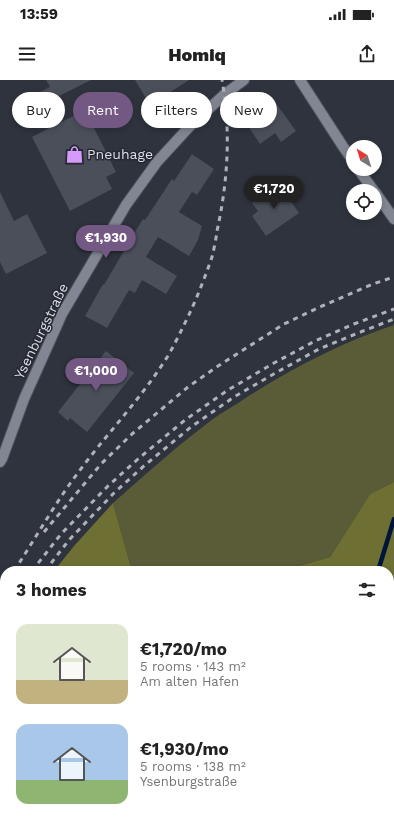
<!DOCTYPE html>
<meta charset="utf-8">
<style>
:root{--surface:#fff;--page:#f6f6f6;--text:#222;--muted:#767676;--accent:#735883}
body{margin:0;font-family:"Work Sans",sans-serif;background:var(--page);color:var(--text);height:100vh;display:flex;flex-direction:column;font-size:15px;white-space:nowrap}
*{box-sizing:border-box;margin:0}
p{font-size:13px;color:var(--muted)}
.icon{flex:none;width:22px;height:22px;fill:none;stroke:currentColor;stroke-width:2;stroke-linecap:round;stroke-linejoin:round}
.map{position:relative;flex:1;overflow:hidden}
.side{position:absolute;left:0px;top:486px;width:394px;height:256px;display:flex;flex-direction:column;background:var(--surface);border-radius:16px 16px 0 0;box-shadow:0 2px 6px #0003}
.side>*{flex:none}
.guide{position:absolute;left:12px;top:12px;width:370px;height:36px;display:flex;gap:8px}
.needle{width:26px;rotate:322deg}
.tools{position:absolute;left:346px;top:60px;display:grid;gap:8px}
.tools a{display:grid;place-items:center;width:36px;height:36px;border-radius:50%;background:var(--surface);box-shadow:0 2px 6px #0003;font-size:20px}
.price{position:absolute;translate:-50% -34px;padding:0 9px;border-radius:14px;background:var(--accent);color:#fff;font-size:13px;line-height:26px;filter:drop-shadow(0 1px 2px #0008)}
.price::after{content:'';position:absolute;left:50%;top:24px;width:12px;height:9px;margin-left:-6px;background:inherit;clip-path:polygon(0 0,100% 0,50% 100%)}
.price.on{background:#222;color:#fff}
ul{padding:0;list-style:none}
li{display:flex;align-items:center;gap:12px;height:100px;padding:0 16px}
li span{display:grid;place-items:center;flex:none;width:112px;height:80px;border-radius:12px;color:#555}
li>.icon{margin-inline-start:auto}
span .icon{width:48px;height:48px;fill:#fffc;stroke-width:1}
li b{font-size:17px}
h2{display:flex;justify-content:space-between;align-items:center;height:48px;padding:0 16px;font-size:17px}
.tag{padding:0 14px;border-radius:18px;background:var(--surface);box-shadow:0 2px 6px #0003;font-size:14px;line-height:36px}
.tag.on{background:var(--accent);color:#fff}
.status{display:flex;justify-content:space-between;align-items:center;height:28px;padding:0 20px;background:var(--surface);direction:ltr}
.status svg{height:11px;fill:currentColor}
header{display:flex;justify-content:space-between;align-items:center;height:52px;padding:0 16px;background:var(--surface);font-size:18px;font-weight:800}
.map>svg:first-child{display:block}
.green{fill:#5a5c38}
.forest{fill:#6d7032}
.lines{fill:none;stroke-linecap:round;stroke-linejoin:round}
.stream{stroke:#00143c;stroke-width:4.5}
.building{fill:#4a4f5a}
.street-casing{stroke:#4e525a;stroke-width:12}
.street{stroke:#818692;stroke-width:10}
.rail{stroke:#afb2b9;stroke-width:3;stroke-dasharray:5 5;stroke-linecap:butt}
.labels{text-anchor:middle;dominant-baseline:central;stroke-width:3;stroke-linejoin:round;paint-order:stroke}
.poi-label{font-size:14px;fill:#dcdfe5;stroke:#252933;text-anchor:start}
.street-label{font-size:14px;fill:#dcdfe5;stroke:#252933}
</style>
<div class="status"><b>13:59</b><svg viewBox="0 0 49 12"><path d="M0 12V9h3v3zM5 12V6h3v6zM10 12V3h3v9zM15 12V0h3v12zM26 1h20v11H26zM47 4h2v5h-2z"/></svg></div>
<header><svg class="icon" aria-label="menu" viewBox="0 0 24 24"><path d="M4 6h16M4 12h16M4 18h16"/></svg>Homiq<svg class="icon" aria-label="share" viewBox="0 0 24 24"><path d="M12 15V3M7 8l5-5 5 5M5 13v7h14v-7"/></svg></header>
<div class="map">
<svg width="394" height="742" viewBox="0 0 394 742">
<rect width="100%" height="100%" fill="#2f333d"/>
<path class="green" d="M394,245v157l-24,12 -40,63 -49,14h-149l-19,-68c33,-29 65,-58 100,-84 11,-8 23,-14 34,-22 46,-29 95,-55 147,-72z"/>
<path class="forest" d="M394,402v287l-5,1v-199h-108l49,-14 40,-63z
M113,423l19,68h-78l20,-25z
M5,558v179h97l-9,5h-93v-177z"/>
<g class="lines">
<path class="stream" d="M378,491l16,-52
M389,524l5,3
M38,742l8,-5"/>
</g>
<path class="building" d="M46,0h45l-36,18v-1l-38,19 -5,-10 38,-19z
M135,0h54l-39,25z
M275,22l21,29 -15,11 -6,-9 -15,11 -14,-21z
M85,30l31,62 -10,5 6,12 -42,22 -38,-74z
M192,74l22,15 -17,26 -5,-3 -13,20 23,14 -4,14 -9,16 -31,-19 -12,20 31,19 -11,18 -24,-14 -7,13 -6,-3 -22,38 -22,-12 18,-32 1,1 21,-36h-1l19,-30 2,1 27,-41 2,2z
M279,104l20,29 -33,23 -14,-20 6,-5 -6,-8z
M0,112l14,29 13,-7 20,39 -41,21 -6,-12z
M106,271l28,22 -47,59 -17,-14 -2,3 -10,-9z"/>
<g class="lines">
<defs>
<path id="street" d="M300,0l42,65 11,16
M358,89l16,22
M375,112l19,27
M0,382l2,-3 22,-60 38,-85 64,-109 31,-43 33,-36 35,-32 19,-14"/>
</defs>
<use href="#street" class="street-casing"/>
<use href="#street" class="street"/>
<path class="rail" d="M44,452l57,-68 31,-30 56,-47 30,-21 66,-42 38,-18 51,-22 21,-7
M14,491c21,-32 40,-66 63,-97 28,-38 61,-72 87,-112 8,-12 14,-25 20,-37 11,-22 20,-45 28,-68 2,-8 4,-18 5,-26 11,-50 14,-101 5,-151
M32,491l29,-37 47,-48 30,-27 47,-39 43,-30 46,-27 41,-22 39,-17 40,-15
M45,491l24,-31 45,-47 31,-28 46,-38 43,-30 45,-26 40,-22 39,-16 36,-14
M0,513l5,-8
M0,534l5,-7
M0,551l5,-7"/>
</g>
<defs>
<symbol id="shop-bare" viewBox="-9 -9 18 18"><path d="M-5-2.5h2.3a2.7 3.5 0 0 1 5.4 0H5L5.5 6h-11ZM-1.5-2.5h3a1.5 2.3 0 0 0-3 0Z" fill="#d69bfa" stroke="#252933" stroke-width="2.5" paint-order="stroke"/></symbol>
</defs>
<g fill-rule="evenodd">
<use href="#shop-bare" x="62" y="62" width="25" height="25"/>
</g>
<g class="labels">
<g class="poi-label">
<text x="87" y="74">Pneuhage</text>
</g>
<g class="street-label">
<text transform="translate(41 251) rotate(-64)">Ysenburgstraße</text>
</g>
</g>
</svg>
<div class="tools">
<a><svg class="needle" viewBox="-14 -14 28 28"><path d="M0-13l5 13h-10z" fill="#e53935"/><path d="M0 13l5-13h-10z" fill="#767676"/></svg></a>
<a><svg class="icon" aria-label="locate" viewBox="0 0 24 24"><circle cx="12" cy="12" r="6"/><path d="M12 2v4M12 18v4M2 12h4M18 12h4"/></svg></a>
</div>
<b class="price on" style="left:274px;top:130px">€1,720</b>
<b class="price" style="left:106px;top:179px">€1,930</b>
<b class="price" style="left:96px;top:312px">€1,000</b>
<div class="guide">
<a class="tag">Buy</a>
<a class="tag on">Rent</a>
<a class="tag">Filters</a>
<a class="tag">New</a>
</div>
<section class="side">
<h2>3 homes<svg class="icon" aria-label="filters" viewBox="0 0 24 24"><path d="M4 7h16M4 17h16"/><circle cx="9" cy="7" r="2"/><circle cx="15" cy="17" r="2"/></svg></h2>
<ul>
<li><span style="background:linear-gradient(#dfe7d0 70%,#c2b280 0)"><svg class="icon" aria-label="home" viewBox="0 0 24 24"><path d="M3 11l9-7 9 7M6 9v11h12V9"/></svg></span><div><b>€1,720/mo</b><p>5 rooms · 143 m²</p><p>Am alten Hafen</p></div></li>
<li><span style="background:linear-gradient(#a9c7e8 70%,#8fb573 0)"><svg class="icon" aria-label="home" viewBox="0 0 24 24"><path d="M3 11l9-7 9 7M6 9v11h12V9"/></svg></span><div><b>€1,930/mo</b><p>5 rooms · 138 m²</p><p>Ysenburgstraße</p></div></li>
</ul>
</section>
</div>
